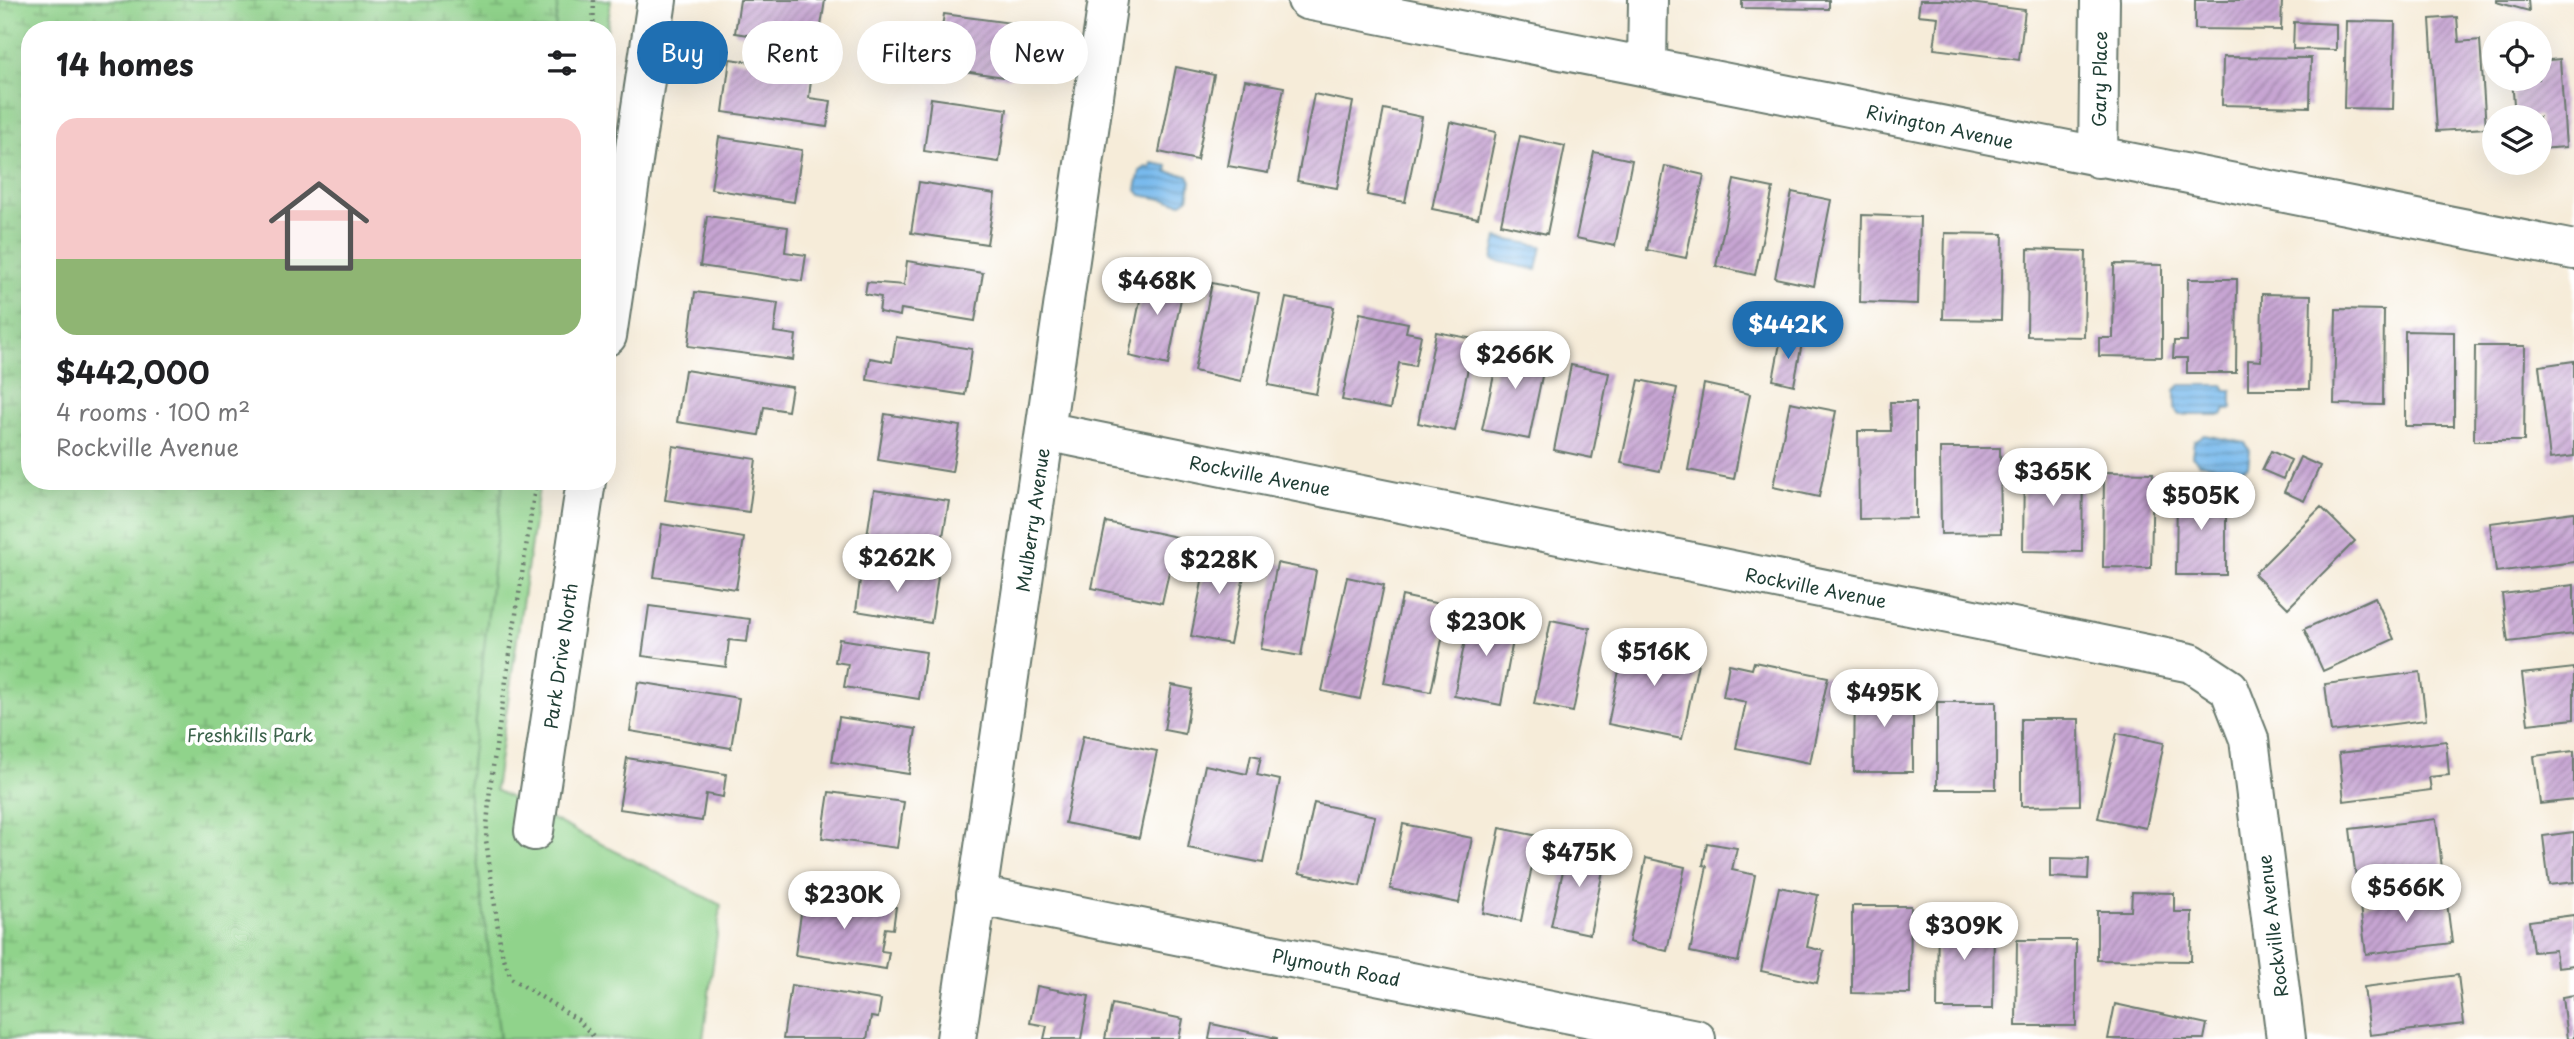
<!DOCTYPE html>
<meta charset="utf-8">
<style>
:root{--surface:#fff;--page:#f2f2f2;--text:#202124;--muted:#757577;--line:#e0e0e0;--accent:#1f6fb2}
body{margin:0;font-family:"Playpen Sans",sans-serif;background:var(--page);color:var(--text);height:100vh;display:flex;flex-direction:column;font-size:26px;white-space:nowrap}
*{box-sizing:border-box;margin:0}
p{font-size:23px;color:var(--muted)}
.icon{flex:none;width:38px;height:38px;fill:none;stroke:currentColor;stroke-width:2;stroke-linecap:round;stroke-linejoin:round}
.map{position:relative;flex:1;overflow:hidden}
.side{position:absolute;left:21px;top:21px;width:595px;height:469px;display:flex;flex-direction:column;background:var(--surface);border-radius:28px;box-shadow:0 7px 28px #0002}
.side>*{flex:none}
.banner{position:absolute;left:637px;top:21px;width:665px;height:63px;display:flex;gap:14px}
.controls{position:absolute;left:2482px;top:21px;display:grid;gap:14px}
.controls a{display:grid;place-items:center;width:70px;height:70px;border-radius:50%;background:var(--surface);box-shadow:0 7px 28px #0002;font-size:35px}
.price{position:absolute;translate:-50% -60px;padding:0 16px;border-radius:24px;background:#fff;color:#222;font-size:23px;line-height:46px;filter:drop-shadow(0 2px 4px #0008)}
.price::after{content:'';position:absolute;left:50%;top:42px;width:21px;height:16px;margin-left:-10px;background:inherit;clip-path:polygon(0 0,100% 0,50% 100%)}
.price.current{background:var(--accent);color:#fff}
ul{padding:0;list-style:none}
li{display:grid;align-content:center;gap:14px;height:371px;padding:0 35px}
li+li{border-top:2px solid var(--line)}
li span{display:grid;place-items:center;height:217px;border-radius:21px;color:#555}
li>.icon{margin-inline-start:auto}
span .icon{width:126px;height:126px;fill:#fffc;stroke-width:1}
li b{font-size:30px}
h2{display:flex;justify-content:space-between;align-items:center;height:84px;padding:0 35px;font-size:30px}
.tag{padding:0 24px;border-radius:32px;background:var(--surface);box-shadow:0 7px 28px #0002;font-size:24px;line-height:63px}
.tag.current{background:var(--accent);color:#fff}
.map>svg:first-child{display:block}
.green{fill:#90d38b;stroke:#588860;stroke-width:2}
.wetland{fill:url(#wetland-marsh);stroke:#588860;stroke-width:2}
.water{fill:url(#water-rules);stroke:#4c7c90;stroke-width:2}
.building{fill:url(#building-hatch)}
.lines{fill:none;stroke-linecap:round;stroke-linejoin:round}
.street-casing{stroke:#6a7a6e;stroke-width:42}
.path{stroke:#6a7a6e;stroke-width:4.5;stroke-dasharray:2 5;stroke-linecap:butt}
.street{stroke:#fff;stroke-width:38}
.labels{text-anchor:middle;dominant-baseline:central;stroke-width:7;stroke-linejoin:round;paint-order:stroke}
.street-label{font-size:18px;fill:#1f3d34;stroke:#fff}
.park-label{font-size:18px;fill:#3b624a;stroke:#fff}
</style>
<div class="map">
<svg width="2574" height="1039" viewBox="0 0 2574 1039">
<defs>
<pattern id="wetland-marsh" width="20" height="14" patternUnits="userSpaceOnUse" patternTransform="scale(1.75)"><rect width="20" height="14" fill="#90d38b"/><path d="M1 5h8M5 5V1M11 12h8M15 12V8" fill="none" stroke="#75ac72"/></pattern>
<pattern id="water-rules" width="6" height="5" patternUnits="userSpaceOnUse" patternTransform="scale(1.75)"><rect width="6" height="5" fill="#78baed"/><path d="M0 2.5h6" fill="none" stroke="#6298c1"/></pattern>
<pattern id="building-hatch" width="6" height="6" patternUnits="userSpaceOnUse" patternTransform="scale(1.75)"><rect width="6" height="6" fill="#c7a5d3"/><path d="M-1 1l2-2M0 6l6-6M5 7l2-2" fill="none" stroke="#a188ac"/></pattern>
</defs>
<rect width="100%" height="100%" fill="#fff"/>
<filter id="ink" filterUnits="userSpaceOnUse"><feTurbulence type="fractalNoise" baseFrequency=".0143" numOctaves="2"/><feDisplacementMap in="SourceGraphic" scale="14" xChannelSelector="R" yChannelSelector="G"/><feConvolveMatrix kernelMatrix="1 2 1 2 8 2 1 2 1" color-interpolation-filters="sRGB"/></filter>
<filter id="wash" filterUnits="userSpaceOnUse"><feTurbulence type="fractalNoise" baseFrequency=".00686" numOctaves="4" result="noise"/><feDisplacementMap in="SourceGraphic" scale="28" xChannelSelector="R" yChannelSelector="G"/><feGaussianBlur stdDeviation="1.57" result="paint"/><feColorMatrix in="noise" values="0 0 0 0 0 0 0 0 0 0 0 0 0 0 0 0 0 1.4 0 .05"/><feComposite in="paint" operator="in"/></filter>
<g filter="url(#wash)">
<rect width="100%" height="100%" fill="#f6ecd9"/>
<path class="green" d="M0,0h611l-4,30h-577v451h510l-45,309 226,115 -18,134h-703z"/>
<path class="wetland" d="M0,0h558l-3,30h-525v451h473l-35,309 32,249h-500z"/>
<path class="water" d="M1152,163l16,3 -1,6 21,3 3,6 -3,18 -6,4 -41,-8 -5,-6 4,-18 6,-4 5,1z
M1497,238l45,8 -5,24 -45,-10z
M2180,385h43l3,5h6v19h-7l-3,6h-42l-5,-6v-19z
M2204,435l41,8 5,8 -2,15 -8,4 -41,-7 -7,-7 2,-15z"/>
<g id="blocks">
<path class="building" d="M740,0h85l-7,46 -83,-13z
M1742,0h87v9l-87,-1z
M1920,0h26l79,10 -6,50 -85,-11 4,-32 -20,-2z
M2195,0h87l-1,30 -86,-1z
M2496,0h32l1,11 -33,-9z
M944,14l75,10 -8,54 -75,-11z
M2457,17l2,25 21,-2 6,88 -49,3 -7,-112z
M2346,21l49,1 -2,87 -49,-1z
M2294,22l42,2v26l-43,-1z
M2223,57l88,1 -1,49 -88,-2z
M730,59l82,11 -3,28 22,3 -4,26 -104,-15z
M2560,59l6,88 -27,2v-32h-24l-3,-38h27v-18z
M1176,67l38,8 -17,85 -38,-8z
M1245,80l39,7 -16,86 -40,-7z
M1314,94l39,8 -16,86 -40,-7z
M931,98l76,11 -8,53 -75,-11z
M1384,109l38,8 -17,85 -38,-7z
M1450,122l46,10 -18,86 -46,-9z
M1520,136l45,10 -18,88 -46,-10z
M719,137l83,13 -8,52 -83,-13z
M1594,152l38,8 -17,86 -39,-8z
M1665,166l39,9 -18,83 -39,-8z
M1734,180l39,8 -18,87 -39,-9z
M919,182l76,12 -8,50 -76,-11z
M1792,192l39,8 -17,86 -39,-8z
M1862,215l58,2 -2,87 -58,-2z
M707,216l81,11 -3,25 21,3 -4,26 -102,-15z
M1945,233l58,1 -2,86 -58,-1z
M2028,249l58,2 -2,86 -57,-1z
M907,261l76,12 -8,48 -74,-12 -1,7 -21,-4 2,-15 -16,-3 2,-12 37,3z
M2114,264l48,1v92l-63,-1v-18h14z
M1146,270l39,8 -17,87 -39,-9z
M2188,279h49l-1,94h-49v-15h-14l1,-17h13z
M1212,283l47,10 -18,88 -47,-10z
M695,292l83,11 -4,29 22,3 -3,25 -105,-14z
M2262,294l49,1 -2,94h-61v-29l13,1z
M1286,298l48,9 -18,87 -48,-9z
M2336,309l48,1 -1,95 -49,-1z
M1360,313l48,10 -2,9 15,3 -6,31 -16,-3 -9,46 -48,-9z
M2405,331l49,1v94h-49z
M1436,332l38,7 -19,92 -37,-8z
M896,337l76,12 -7,46 -98,-15 3,-22 22,4z
M1781,338l21,5 -8,42 -21,-5z
M1501,343l46,9 -18,87 -47,-9z
M2475,346h50l-1,95h-50z
M2574,361v95l-24,3 -11,-93z
M1571,365l38,8 -17,85 -38,-8z
M685,370l107,17 -4,24 -24,-4 -5,28 -82,-13z
M1639,380l38,8 -17,83 -39,-8z
M1704,384l46,10 -16,85 -46,-9z
M1790,402l46,9 -17,86 -46,-10z
M1890,402h26v116l-57,1 -1,-88h33z
M885,414l75,12 -8,46 -74,-12z
M673,446l83,13 -7,53 -84,-12z
M1940,448h60l1,85 -60,1z
M2271,451l20,9 -8,19 -21,-9z
M2300,457l20,9 -16,35 -20,-9z
M2024,465h59l-1,87 -59,-1z
M2104,472l49,1 -2,95 -48,-1z
M2177,489h49v86h-50z
M874,490l75,11 -8,47 -74,-12z
M2321,507l34,34 -67,67 -34,-34z
M2574,512v50l-78,10 -6,-49z
M1106,522l71,15 -15,66 -70,-15z
M662,524l82,14 -8,51 -82,-12z
M1209,548l39,9 -18,87 -39,-8z
M1277,563l39,8 -15,85 -40,-7z
M862,565l76,12 -7,46 -75,-12z
M1347,577l37,8 -24,114 -38,-8z
M2574,585v49l-66,8 -6,-48z
M1402,596l47,10 -18,86 -47,-9z
M2375,597l19,42 -71,32 -19,-42z
M649,606l101,13 -3,23 -18,-2 -3,27 -84,-11z
M1471,610l46,9 -16,86 -47,-9z
M1551,620l39,8 -17,84 -39,-8z
M1626,637l74,16 -18,86 -74,-15z
M839,639l87,13 -7,47 -75,-12 4,-23 -13,-2z
M1754,662l74,15 -18,86 -74,-15 10,-46 -23,-5 6,-33 23,5z
M2574,668v51l-46,5 -6,-50z
M2420,672l6,48 -95,12 -6,-48z
M638,682l101,16 -8,50 -101,-17z
M1172,685l20,4 -7,45 -21,-4z
M1855,685h58v87h-59z
M1937,702h59v87h-59z
M839,717l77,12 -7,45 -77,-12z
M2021,719h58l1,86 -59,1z
M2117,733l47,10 -18,85 -48,-10z
M1083,736l74,15 -18,87 -74,-15z
M2446,741l3,34 -20,2 2,13 -87,11 -5,-48z
M2574,751v49l-34,4 -6,-48z
M1251,755l10,2 -4,18 23,5 -17,83 -75,-15 17,-83 42,9z
M627,758l99,16 -3,23 -17,-3 -4,27 -83,-12z
M829,792l75,10 -7,46 -75,-10z
M1314,803l61,13 -15,70 -61,-13z
M2436,819l6,49 -86,11 -6,-50z
M1403,824l69,14 -13,65 -69,-14z
M1500,828l38,8 -17,85 -38,-8z
M2574,832v50l-25,3 -6,-49z
M1569,843l38,8 -17,83 -39,-8z
M1707,843l30,5 -5,22 23,5 -17,87 -48,-10 17,-86 -4,-1z
M1646,858l39,9 -18,84 -38,-9z
M2050,858l39,1 -1,20 -38,-2z
M1779,887l39,8 -11,52 17,4 -7,32 -56,-12z
M2132,892l42,1v19h18l-1,49 -94,-1v-49h34z
M804,893l92,14 -3,22 -8,-1 -4,23 8,1 -3,17 -91,-14z
M2446,895l6,48 -86,11 -6,-48z
M1852,906h59l-1,88 -58,-1z
M1938,907h27l-1,16h30l-1,86h-56z
M2574,915v50l-17,2 -2,-17 -22,2 -4,-31z
M2017,940h59v86h-60z
M2458,975l6,49 -94,11 -6,-48z
M791,985l90,15 -3,18 -7,-1 -4,22h-84z
M1037,986l52,10 -8,43h-37l3,-13 -17,-3z
M2574,995v44h-7l-5,-42z
M1112,1004l71,15 -4,20h-74z
M2115,1004l92,20 -3,15h-96z
M1212,1024l65,14v1h-68z"/>
</g>
</g>
<g filter="url(#ink)">
<use href="#blocks" fill-opacity="0" stroke="#6a7a6e" stroke-width="2"/>
<g class="lines">
<defs>
<path id="street" d="M1307,0c422,82 844,168 1267,250
M1647,66l1,-66
M2098,158l2,-158
M607,336l50,-336
M1045,431l1146,232 38,25 20,51 37,300
M534,831l52,-350
M976,895l720,144
M956,1039l152,-1039"/>
</defs>
<use href="#street" class="street-casing"/>
<path class="path" d="M593,30l1,-30
M536,481l-46,306 -4,53 15,110 10,28 67,42 18,19"/>
<use href="#street" class="street"/>
</g>
</g>
<g class="labels">
<g class="street-label">
<text transform="translate(2099 79) rotate(-89)">Gary Place</text>
<text transform="translate(1940 126) rotate(12)">Rivington Avenue</text>
<text transform="translate(1260 475) rotate(11)">Rockville Avenue</text>
<text transform="translate(1032 520) rotate(-82)">Mulberry Avenue</text>
<text transform="translate(1816 587) rotate(11)">Rockville Avenue</text>
<text transform="translate(560 656) rotate(-82)">Park Drive North</text>
<text transform="translate(2272 926) rotate(-97)">Rockville Avenue</text>
<text transform="translate(1336 967) rotate(11)">Plymouth Road</text>
</g>
<g class="park-label">
<text x="250" y="734">Freshkills Park</text>
</g>
</g>
</svg>
<div class="controls">
<a><svg class="icon" aria-label="locate" viewBox="0 0 24 24"><circle cx="12" cy="12" r="6"/><path d="M12 2v4M12 18v4M2 12h4M18 12h4"/></svg></a>
<a><svg class="icon" aria-label="layers" viewBox="0 0 24 24"><path d="M12 4l9 5-9 5-9-5zM3 14l9 5 9-5"/></svg></a>
</div>
<b class="price" style="left:1157px;top:317px">$468K</b>
<b class="price current" style="left:1788px;top:361px">$442K</b>
<b class="price" style="left:1515px;top:391px">$266K</b>
<b class="price" style="left:2053px;top:508px">$365K</b>
<b class="price" style="left:2201px;top:532px">$505K</b>
<b class="price" style="left:897px;top:594px">$262K</b>
<b class="price" style="left:1219px;top:596px">$228K</b>
<b class="price" style="left:1486px;top:658px">$230K</b>
<b class="price" style="left:1654px;top:688px">$516K</b>
<b class="price" style="left:1884px;top:729px">$495K</b>
<b class="price" style="left:1579px;top:889px">$475K</b>
<b class="price" style="left:2406px;top:924px">$566K</b>
<b class="price" style="left:844px;top:931px">$230K</b>
<b class="price" style="left:1964px;top:962px">$309K</b>
<div class="banner">
<a class="tag current">Buy</a>
<a class="tag">Rent</a>
<a class="tag">Filters</a>
<a class="tag">New</a>
</div>
<section class="side">
<h2>14 homes<svg class="icon" aria-label="filters" viewBox="0 0 24 24"><path d="M4 7h16M4 17h16"/><circle cx="9" cy="7" r="2"/><circle cx="15" cy="17" r="2"/></svg></h2>
<ul>
<li><span style="background:linear-gradient(#f6c9c9 65%,#8fb573 0)"><svg class="icon" aria-label="home" viewBox="0 0 24 24"><path d="M3 11l9-7 9 7M6 9v11h12V9"/></svg></span><div><b>$442,000</b><p>4 rooms · 100 m²</p><p>Rockville Avenue</p></div></li>
</ul>
</section>
</div>
